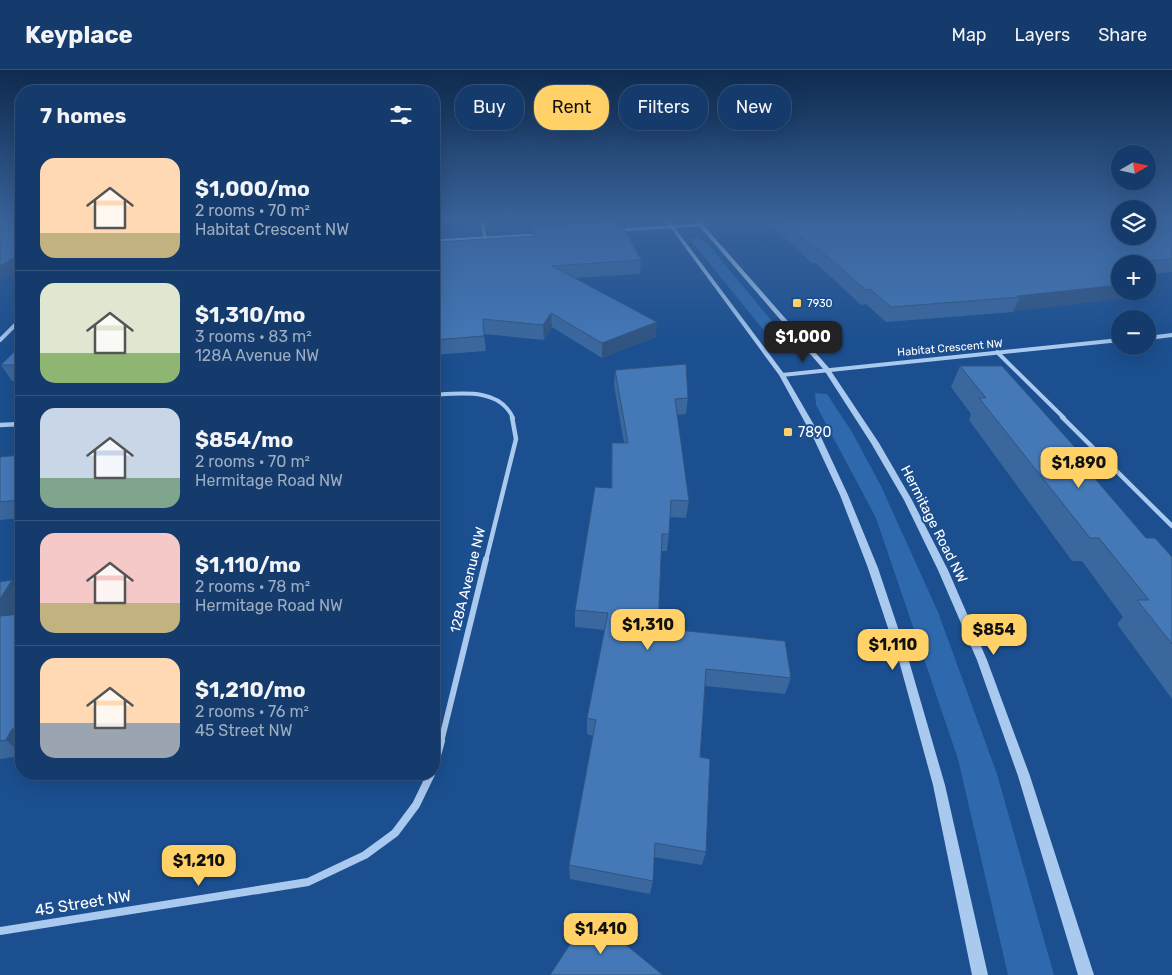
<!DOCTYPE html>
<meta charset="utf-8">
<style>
:root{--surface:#143b6b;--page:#1d4271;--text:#f1f3f6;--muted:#9dadc1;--line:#33557e;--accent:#ffd166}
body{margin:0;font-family:Rubik,sans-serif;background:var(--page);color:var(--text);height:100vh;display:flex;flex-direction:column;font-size:19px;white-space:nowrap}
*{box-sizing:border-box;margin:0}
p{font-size:16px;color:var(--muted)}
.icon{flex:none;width:28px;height:28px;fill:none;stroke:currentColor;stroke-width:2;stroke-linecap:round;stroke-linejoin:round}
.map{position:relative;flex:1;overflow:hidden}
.side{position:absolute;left:15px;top:15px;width:425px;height:695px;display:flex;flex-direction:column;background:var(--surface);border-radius:20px;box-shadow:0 5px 20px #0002,0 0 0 1px var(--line)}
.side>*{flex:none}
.top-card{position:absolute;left:455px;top:15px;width:475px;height:45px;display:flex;gap:10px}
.needle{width:32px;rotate:81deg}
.controls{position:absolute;left:1111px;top:75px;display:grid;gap:10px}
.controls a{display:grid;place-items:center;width:45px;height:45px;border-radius:50%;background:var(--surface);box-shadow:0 5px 20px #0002,0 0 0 1px var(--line);font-size:25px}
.price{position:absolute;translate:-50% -42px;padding:0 11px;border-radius:10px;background:var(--accent);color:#111;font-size:16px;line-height:32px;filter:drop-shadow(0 1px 2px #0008)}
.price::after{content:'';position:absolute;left:50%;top:30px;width:15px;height:11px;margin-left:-8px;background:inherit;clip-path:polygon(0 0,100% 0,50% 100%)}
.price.selected{background:#222;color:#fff}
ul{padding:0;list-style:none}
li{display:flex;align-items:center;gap:15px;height:125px;padding:0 25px}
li+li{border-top:1px solid var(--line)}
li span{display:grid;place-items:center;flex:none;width:140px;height:100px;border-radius:15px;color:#555}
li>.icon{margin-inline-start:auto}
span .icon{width:60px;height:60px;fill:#fffc;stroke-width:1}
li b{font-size:21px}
h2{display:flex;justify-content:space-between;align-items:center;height:60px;padding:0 25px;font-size:21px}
.pill{padding:0 18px;border-radius:20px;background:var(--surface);box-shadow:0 5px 20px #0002,0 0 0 1px var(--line);font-size:18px;line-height:45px}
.pill.selected{background:var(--accent);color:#111}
header{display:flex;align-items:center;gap:30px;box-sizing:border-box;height:70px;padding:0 25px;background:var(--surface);border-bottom:1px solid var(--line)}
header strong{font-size:24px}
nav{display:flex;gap:28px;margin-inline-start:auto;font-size:18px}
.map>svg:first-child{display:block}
.green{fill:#2e69ad}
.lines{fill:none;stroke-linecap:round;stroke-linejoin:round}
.minor-far4{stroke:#a9c9ee;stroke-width:3}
.minor-far3{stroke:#a9c9ee;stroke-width:4}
.minor-far2{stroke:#a9c9ee;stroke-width:4.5}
.minor-far1{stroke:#a9c9ee;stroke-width:6}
.minor{stroke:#a9c9ee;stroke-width:8}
.tertiary{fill:#a9c9ee;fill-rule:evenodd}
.wall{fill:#3a679d}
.shaded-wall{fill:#305480}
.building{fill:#4478b7;stroke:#305480}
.poi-dot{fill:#ffd166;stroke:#1b4f8f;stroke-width:2}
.labels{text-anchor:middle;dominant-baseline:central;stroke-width:4;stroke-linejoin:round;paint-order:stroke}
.far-poi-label{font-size:11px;fill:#fff;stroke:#1b4f8f;text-anchor:start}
.far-street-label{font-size:11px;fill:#fff;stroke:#1b4f8f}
.poi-label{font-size:14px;fill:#fff;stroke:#1b4f8f;text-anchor:start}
.street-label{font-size:14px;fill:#fff;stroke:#1b4f8f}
.near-street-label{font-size:16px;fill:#fff;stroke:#1b4f8f}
</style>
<header>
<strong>Keyplace</strong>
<nav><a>Map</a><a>Layers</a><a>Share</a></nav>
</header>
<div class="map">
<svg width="1172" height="905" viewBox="0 0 1172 905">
<rect width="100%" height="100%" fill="#1b4f8f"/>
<path class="green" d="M698,167l9,6 88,106 -10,1 -11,-7 -85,-105z
M815,323l12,1 25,38 29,54 57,126 59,162 57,201h-46l-50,-216 -82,-241 -60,-113z"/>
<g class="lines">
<path class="minor-far4" d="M482,150l3,18
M619,160l81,-5
M434,171l104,-6"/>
<path class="minor-far3" d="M1148,268l24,-3
M0,270l21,-21
M997,282l67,66
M782,305l338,-35
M434,325c28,-2 66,-7 79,23"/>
<path class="minor-far2" d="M1062,347l110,109
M0,355l21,-1
M486,490l30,-121 -4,-22"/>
<path class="minor-far1" d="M441,672l45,-183"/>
<path class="minor" d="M434,696l7,-25
M0,861l308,-49 57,-27 30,-22 21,-28 15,-31"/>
<path class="tertiary" d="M665,150h4l116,155 36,62 27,58 30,73 31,93 36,124 43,190h-16l-39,-190 -34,-124 -31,-93 -28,-73 -27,-58 -34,-62z
M694,150h5l130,148 50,75 33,57 36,70 39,90 43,116 64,199h-16l-60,-199 -41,-116 -39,-90 -34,-70 -33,-57 -47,-73z"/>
</g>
<path class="wall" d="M434,150l3,17h-1l1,5 96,-6v-4h-2l-4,-12h89l25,40 -1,14 -65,4 81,59 -54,21 -50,-31 -8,13 -60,-6 2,17 -52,4z
M766,150h406v52l-24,2v-10h-28v27h27l-3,5 -131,15v1l-127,10 -20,-18 -5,1 -45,-42h-4z
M21,275v36h-9l-11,-16z
M960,296l139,108 -4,5 51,59 26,19v142l-55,-75 6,-7 -41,-56h-10l-103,-141 2,-6 -20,-27z
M615,300l73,28 -2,16 -9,1 12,86 -3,17 -16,-1 -1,17 -2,17h-6l-3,77 133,50 -6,16 -80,-8 -5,71 6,95 -4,13 -48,-8 -1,24 -3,13 -80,-15 -1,-14 24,-129 -6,-2v-16l18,-88 -30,-3v-17l36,-122 1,-45h12l-10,-58z
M21,385v63l-21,2v-63z
M12,510l9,11v15l-5,8h5v142l-21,3v-177z"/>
<path class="shaded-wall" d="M435,150h2v17h-1l1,7 -3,-6v-13z
M21,184v14l-21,12v-14z
M1148,212h5l-5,9z
M1120,215v6h27l-3,5 -131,15 7,-14 -3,-1z
M551,243l1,14 -8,13 -1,-15z
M657,252l-1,15 -54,21v-15z
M12,510l9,11v15l-16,28 -5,-6v-29z
M12,659l9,8v16l-15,-13z"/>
<path class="building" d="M0,150h21v34l-21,12z
M530,150h29l-29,2z
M783,150h337v16h28v-16h13l11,5v34l-57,4 5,2v20l-103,11 3,1 -129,10 -21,-18 -4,1 -47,-41h-4z
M620,151l21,39 -89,6 105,56 -55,21 -51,-30 -8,12 -60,-6 1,17 -50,4v-109l1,1v10l101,-6 -4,-10z
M1148,209l5,3h-5z
M21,275v20h-20z
M686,294l2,34 -13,1 14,102 -18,-1 -2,34h-7l-4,94 127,13 6,37 -85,-9 -6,88 10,2 -4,93 -51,-9 -2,38 -84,-16 27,-145 -9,-2 21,-105 -33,-3 20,-123 17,1v-45h16l-13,-73z
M960,296h42l97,108h-8l55,64h9l17,19v87l-35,-44h12l-50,-62h-9l-111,-140h7z
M21,385v45l-21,2v-45z
M12,510l-12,19v-17z
M21,544v114l-9,1 -6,11 -6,1v-125z
M589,845l74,60h-113z"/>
<linearGradient id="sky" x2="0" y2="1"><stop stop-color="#0f2b4f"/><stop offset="0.54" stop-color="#39639b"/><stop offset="1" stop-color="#39639b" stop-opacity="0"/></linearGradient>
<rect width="1172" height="277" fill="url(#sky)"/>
<g class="poi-dot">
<rect x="792" y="228" width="10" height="10" rx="2.5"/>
<rect x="783" y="357" width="10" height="10" rx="2.5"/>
</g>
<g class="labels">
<g class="far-poi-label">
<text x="807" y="233">7930</text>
</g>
<g class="far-street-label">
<text transform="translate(950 278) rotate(-5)">Habitat Crescent NW</text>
</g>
<g class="poi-label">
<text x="798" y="362">7890</text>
</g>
<g class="street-label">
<text transform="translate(934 454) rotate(63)">Hermitage Road NW</text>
<text transform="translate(468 510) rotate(-76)">128A Avenue NW</text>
</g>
<g class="near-street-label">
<text transform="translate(83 833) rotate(-9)">45 Street NW</text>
</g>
</g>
</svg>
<div class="controls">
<a><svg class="needle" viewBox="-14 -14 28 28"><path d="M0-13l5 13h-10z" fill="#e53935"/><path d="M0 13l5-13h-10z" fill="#9dadc1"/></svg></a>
<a><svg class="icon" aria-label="layers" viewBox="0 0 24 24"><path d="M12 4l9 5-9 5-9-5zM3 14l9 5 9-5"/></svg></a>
<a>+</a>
<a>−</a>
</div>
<b class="price selected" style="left:803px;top:293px">$1,000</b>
<b class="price" style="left:1079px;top:419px">$1,890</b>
<b class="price" style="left:648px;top:581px">$1,310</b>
<b class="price" style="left:994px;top:586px">$854</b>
<b class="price" style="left:893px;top:601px">$1,110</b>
<b class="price" style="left:199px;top:817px">$1,210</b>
<b class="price" style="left:601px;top:885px">$1,410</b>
<div class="top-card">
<a class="pill">Buy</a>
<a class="pill selected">Rent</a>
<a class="pill">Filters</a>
<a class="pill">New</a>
</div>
<section class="side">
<h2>7 homes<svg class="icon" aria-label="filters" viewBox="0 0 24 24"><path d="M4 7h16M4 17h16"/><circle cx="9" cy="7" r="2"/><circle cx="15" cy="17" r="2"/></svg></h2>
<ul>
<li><span style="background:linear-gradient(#ffd9b3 75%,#c2b280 0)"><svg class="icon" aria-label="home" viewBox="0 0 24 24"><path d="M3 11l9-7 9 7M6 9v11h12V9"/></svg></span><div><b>$1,000/mo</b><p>2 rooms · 70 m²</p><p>Habitat Crescent NW</p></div></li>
<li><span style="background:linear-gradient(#dfe7d0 70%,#8fb573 0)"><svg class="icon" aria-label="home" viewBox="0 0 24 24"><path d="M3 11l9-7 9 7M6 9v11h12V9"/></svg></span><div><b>$1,310/mo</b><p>3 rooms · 83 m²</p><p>128A Avenue NW</p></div></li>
<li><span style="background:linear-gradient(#c9d6e8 70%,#7fa58c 0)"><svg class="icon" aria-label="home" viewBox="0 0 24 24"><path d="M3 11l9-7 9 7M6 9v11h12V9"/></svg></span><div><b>$854/mo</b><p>2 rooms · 70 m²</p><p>Hermitage Road NW</p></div></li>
<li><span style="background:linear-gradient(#f6c9c9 70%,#c2b280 0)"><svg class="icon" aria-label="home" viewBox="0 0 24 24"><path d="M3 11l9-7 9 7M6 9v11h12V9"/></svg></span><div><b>$1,110/mo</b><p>2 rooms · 78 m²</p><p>Hermitage Road NW</p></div></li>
<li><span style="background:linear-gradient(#ffd9b3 65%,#9aa5b1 0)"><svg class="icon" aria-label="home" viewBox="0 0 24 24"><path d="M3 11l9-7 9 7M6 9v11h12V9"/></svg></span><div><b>$1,210/mo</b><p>2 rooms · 76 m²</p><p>45 Street NW</p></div></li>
</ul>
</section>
</div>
